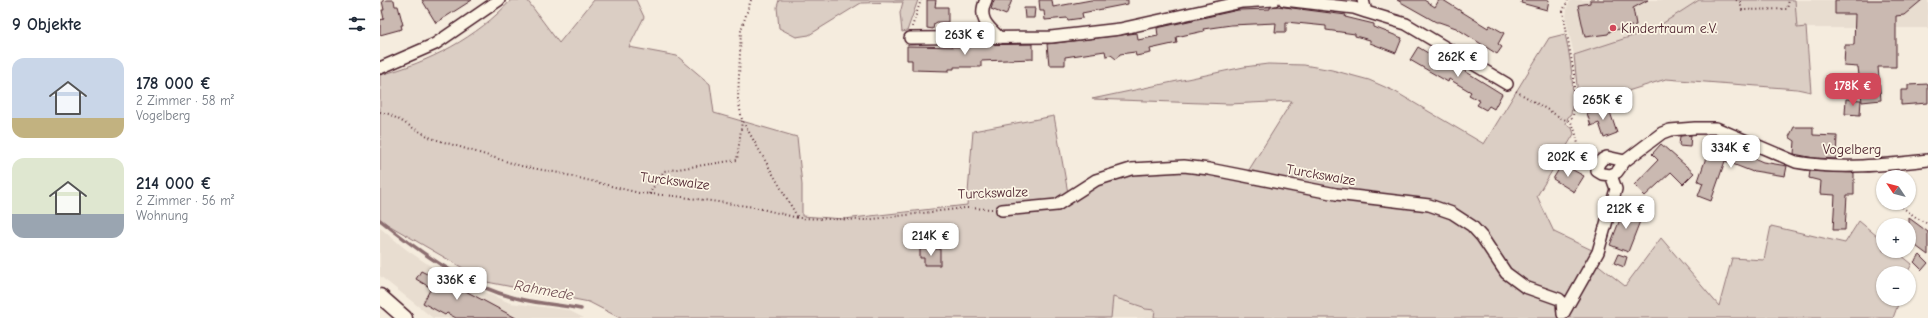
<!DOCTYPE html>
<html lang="de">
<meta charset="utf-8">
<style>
:root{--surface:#fff;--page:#f2f2f3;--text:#1f2937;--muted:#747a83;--accent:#d1495b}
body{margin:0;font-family:"Comic Neue",sans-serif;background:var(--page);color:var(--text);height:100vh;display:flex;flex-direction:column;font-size:15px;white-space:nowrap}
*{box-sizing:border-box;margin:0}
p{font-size:13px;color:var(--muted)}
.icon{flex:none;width:22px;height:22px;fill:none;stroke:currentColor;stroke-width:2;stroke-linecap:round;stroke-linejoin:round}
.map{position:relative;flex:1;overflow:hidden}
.details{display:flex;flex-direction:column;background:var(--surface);width:380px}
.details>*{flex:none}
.needle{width:26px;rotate:305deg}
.tools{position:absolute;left:1496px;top:170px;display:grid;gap:8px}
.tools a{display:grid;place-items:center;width:40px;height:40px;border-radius:50%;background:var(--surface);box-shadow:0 1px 3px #0004;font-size:20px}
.price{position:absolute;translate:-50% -34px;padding:0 9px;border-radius:8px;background:#fff;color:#222;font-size:13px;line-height:26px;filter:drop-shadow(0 1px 2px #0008)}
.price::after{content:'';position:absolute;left:50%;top:24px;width:12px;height:9px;margin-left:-6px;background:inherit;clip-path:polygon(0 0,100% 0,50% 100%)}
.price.active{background:var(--accent);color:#fff}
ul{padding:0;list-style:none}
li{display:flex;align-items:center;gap:12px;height:100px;padding:0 12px}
li span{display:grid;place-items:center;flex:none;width:112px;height:80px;border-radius:12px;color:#555}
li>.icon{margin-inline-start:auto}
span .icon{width:48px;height:48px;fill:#fffc;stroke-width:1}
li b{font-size:17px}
h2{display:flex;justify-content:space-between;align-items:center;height:48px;padding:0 12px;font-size:17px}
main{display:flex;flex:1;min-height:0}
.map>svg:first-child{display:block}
.built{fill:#e8ddd0}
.green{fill:#dbcec4;stroke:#927678}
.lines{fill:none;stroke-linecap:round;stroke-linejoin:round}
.stream{stroke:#8c6e70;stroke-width:3.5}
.building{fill:#cab9b1;stroke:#4a1f2b}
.minor-casing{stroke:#4a1f2b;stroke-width:14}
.major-casing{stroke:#4a1f2b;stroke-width:17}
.path{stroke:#4a1f2b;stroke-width:2;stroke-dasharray:1 3;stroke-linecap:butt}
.minor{stroke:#fcf5e5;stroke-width:11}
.major{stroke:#fcf5e5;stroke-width:14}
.poi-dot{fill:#d1495b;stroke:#fcf5e5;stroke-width:1.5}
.labels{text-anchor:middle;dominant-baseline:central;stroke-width:3.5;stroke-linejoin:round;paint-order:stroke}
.poi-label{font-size:14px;fill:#4a1f2b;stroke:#fcf5e5;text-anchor:start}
.street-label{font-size:14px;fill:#4a1f2b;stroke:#fcf5e5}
.water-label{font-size:15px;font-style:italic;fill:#704d53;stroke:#fcf5e5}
</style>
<main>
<section class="details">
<h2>9 Objekte<svg class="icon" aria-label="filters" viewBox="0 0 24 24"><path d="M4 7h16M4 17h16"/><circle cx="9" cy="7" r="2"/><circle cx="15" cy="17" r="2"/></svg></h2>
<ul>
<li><span style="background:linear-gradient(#c9d6e8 75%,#c2b280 0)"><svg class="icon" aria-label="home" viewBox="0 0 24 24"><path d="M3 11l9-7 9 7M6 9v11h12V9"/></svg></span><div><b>178 000 €</b><p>2 Zimmer · 58 m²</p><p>Vogelberg</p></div></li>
<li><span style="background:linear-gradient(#dfe7d0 70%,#9aa5b1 0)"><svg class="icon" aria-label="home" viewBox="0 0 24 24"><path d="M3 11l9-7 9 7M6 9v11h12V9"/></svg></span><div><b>214 000 €</b><p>2 Zimmer · 56 m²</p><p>Wohnung</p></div></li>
</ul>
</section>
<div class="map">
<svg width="1548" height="318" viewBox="0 0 1548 318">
<rect width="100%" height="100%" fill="#f5ecde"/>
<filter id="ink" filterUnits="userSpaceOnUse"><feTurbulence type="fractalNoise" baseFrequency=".025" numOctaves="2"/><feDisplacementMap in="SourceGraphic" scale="8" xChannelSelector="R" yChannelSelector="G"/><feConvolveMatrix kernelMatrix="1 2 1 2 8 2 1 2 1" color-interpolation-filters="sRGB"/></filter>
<g filter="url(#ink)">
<path class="built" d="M1191,0h128l-45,29 -80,26 -8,-36 1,-12z
M1415,0h133v28h-131z
M0,228l27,22 35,24 68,29 58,7 16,8h-151l-53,-42z
M733,297l30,10 2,2 10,1 -1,7 4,1h-47z"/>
<path class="green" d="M131,0h16l32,43 35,-43h42l8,17 -15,30 48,9 33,28 4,29 83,24 5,48v31l42,3 123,-14 6,-74 81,-15 14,77 64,-27 115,7 45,-72 -63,3 -137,-5 152,-32 24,-3 36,1 28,5 37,10 25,11 90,53 65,-106 16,-4c6,26 10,54 6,81l-3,2 -2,7 6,4 2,6 -37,62 17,36 40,19 -3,8 34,27 36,-48 58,68 13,-48 32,2 7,-34 74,17 14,-22 24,20v10h13l16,13 -5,9h-24v26h17l-7,19h-735l-4,-1 1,-7 -10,-1 -2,-2 -30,-10 -2,21h-491l-31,-16 -102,-20 -107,-62v-145c48,-12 98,-38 131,-75z
M399,0h139l-11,31 -5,1 -2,-19 3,-11 -42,1 -52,32 -13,2 -17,-9 -2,-21z
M1319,0h96l2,28 9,-1 5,65 -14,-3 -131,-10 -89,28v-21l-3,-31 80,-26z"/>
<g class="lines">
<path class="stream" d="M0,220c42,34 90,69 144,80 19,4 38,5 57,9"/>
</g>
<path class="building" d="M7,0h7l1,6h3l5,19h-2l1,4 -22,6v-15l4,-1 -2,-9h2l-2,-9z
M42,0h50l-36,23z
M547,0h9l-1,7h13v15h-11l-3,2 -1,5 -6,-1z
M614,0h18l-6,15 -15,-6z
M659,0h13l1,7 38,-7h37v4l-46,9 1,5 -15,2 -1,-2 -22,2 -1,-9h-4z
M1017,0h27l11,7 4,-7h4l45,28 2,-3 14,8 -6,11 4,3 -5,7 -41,-26 -17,-6h-3z
M1142,0h27l-2,10 -26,-7z
M1210,0h58l-15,8 3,17 -26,6 -2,3 -23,3 -7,-32 12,-2z
M1455,0h87l-18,15 -8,1v51h-18l3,33 -19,2 -4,-35 -14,-1 1,-21h9l1,-31h-20z
M897,6l69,9 -1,2 29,7v3l28,11 -6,15 -26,-10v-3l-15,-4v-2l-29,-4v-4l-40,-4v10h-11l1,-9 -45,2 -28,4 1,2 -28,6 1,6 -27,6 1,4 -15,3 -1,-4 -15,2 -4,5 -5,-4 -5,1 -1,-5 -40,6v8h-16l-2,-21 90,-11 1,7 20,-4 -1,-8 81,-18 32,-1v-2z
M644,8h11l-1,10h-9z
M653,44v15l-52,2v6h-27v2h-5v2l-37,-1v-10h-5v-14l63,1v-2z
M1038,47l23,14 1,-2 9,5 1,-1 50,31 -8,15 -5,-3 -3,4 -9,-5 3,-4 -11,-6 2,-3 -22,-13 -1,3 -38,-22z
M1548,84v19l-27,2v-15h7v-5z
M1466,99l15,1 -1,15 -15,-1z
M1228,106l9,27 -13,5 -5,-15 -8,3 -4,-13z
M1414,127h19v8l24,1 -1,23 -22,-1 -20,-4 1,-13 -6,-4z
M1311,135l-1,12 -11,-1 1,-10z
M1281,144l33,29 -11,11 -12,-12 -26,24 -11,-11 24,-25 -6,-6z
M1330,146l30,12 2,-5 21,9 24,4 -2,10 -31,-5 -1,1 -28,-11 -14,40 -13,-5 5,-13 -5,-2z
M1182,164l22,12 -10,16 -21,-13z
M1430,171l44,2v22h-7l-2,35h-12l2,-35 -15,-1 1,-13 -12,-3z
M1244,209l18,7 -14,36 -18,-7z
M1529,218l19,14v23l-19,-14z
M540,249h20v16h-16v-7h-4z
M1238,254l9,3 -3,10 -10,-4z
M1540,255l8,8 -6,7 -8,-8z
M41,271l38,19 1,-2 56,30h-60l-9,-5 -2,2 -22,-12 8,-15 -15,-9z"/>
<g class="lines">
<defs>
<path id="minor" d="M606,0c-9,18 2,27 14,38
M904,0l70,8 12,4
M983,0l3,12 40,12 101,60
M530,38l141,-1 69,-8 122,-27 32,-2
M0,68l55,-24 64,-44
M1245,161l-18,-4c-6,2 -10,7 -10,14l5,3 9,1 6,-3 8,-11 37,-28 8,-3 25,-2h21l80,34c44,8 88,3 132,-2
M622,210l55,-5 39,-25 35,-11 53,-3 25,3 127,25 93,11 23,8 20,13 10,11 24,36 19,14 34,12 3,3 1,12
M1183,314l35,-62 18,-63 -5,-14"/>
<path id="major" d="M0,296l25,22"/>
</defs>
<use href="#minor" class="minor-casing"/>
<use href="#major" class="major-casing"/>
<path class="path" d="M371,0l-10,30 -3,69 4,21 56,98
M1188,0l-5,11 11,63v34l-1,8 -3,5
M1356,0l4,2 2,8 45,-1 2,-9
M532,27l9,-27
M1136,91l47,28 7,2c10,13 4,30 19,41
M0,112l9,2 42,24 90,28 38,7 80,20 36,3 79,11 44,11 67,2 100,-12 27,1
M269,194l15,-23 73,-11 5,-39
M1522,207l15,11 11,6"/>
<use href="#minor" class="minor"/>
<use href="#major" class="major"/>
</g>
</g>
<circle class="poi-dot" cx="1233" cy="28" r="4"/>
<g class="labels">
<g class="poi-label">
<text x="1241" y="28">Kindertraum e.V.</text>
</g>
<g class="street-label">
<text x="1472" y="149">Vogelberg</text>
<text transform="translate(941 175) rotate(10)">Turckswalze</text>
<text transform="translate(295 181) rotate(7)">Turckswalze</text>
<text transform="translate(613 193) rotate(-2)">Turckswalze</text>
</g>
<g class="water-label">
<text transform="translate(164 290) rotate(10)">Rahmede</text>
</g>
</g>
</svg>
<div class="tools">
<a><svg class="needle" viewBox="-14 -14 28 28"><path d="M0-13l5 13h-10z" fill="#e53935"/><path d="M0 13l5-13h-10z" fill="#747a83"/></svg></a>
<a>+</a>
<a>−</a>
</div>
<b class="price" style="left:585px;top:56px">263K €</b>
<b class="price" style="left:1078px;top:78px">262K €</b>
<b class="price active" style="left:1473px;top:107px">178K €</b>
<b class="price" style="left:1223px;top:121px">265K €</b>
<b class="price" style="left:1351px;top:169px">334K €</b>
<b class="price" style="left:1188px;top:178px">202K €</b>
<b class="price" style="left:1246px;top:230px">212K €</b>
<b class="price" style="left:551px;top:257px">214K €</b>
<b class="price" style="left:77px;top:301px">336K €</b>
</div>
</main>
